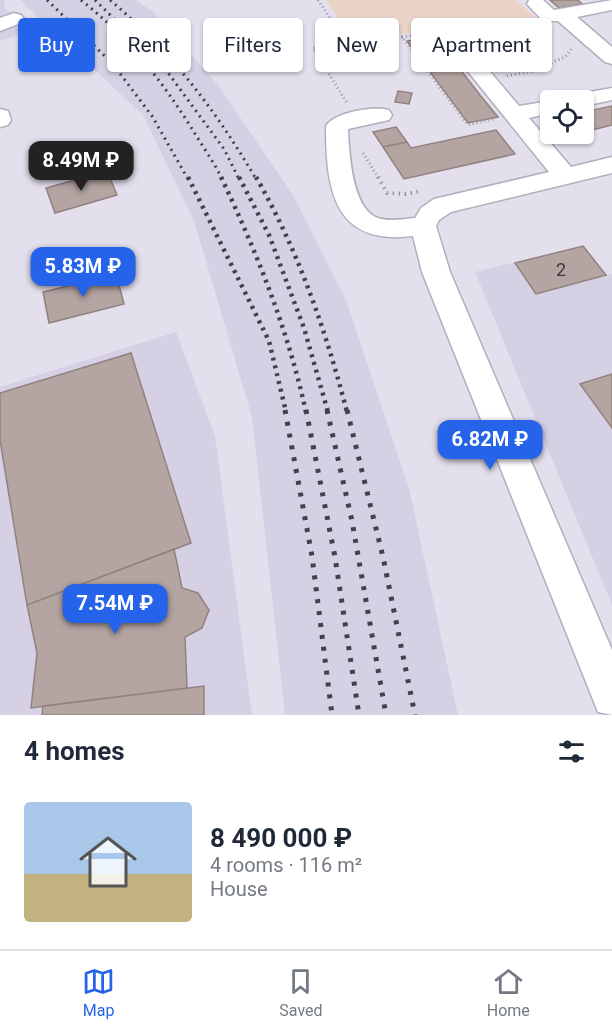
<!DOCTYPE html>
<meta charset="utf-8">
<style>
:root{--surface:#fff;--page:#f2f2f3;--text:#1f2937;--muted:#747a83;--line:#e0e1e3;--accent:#2563eb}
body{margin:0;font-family:Roboto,sans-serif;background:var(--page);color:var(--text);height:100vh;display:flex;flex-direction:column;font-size:22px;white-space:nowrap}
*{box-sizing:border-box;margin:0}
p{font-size:20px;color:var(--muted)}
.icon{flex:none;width:33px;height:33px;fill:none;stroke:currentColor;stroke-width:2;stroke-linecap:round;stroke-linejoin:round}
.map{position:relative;height:715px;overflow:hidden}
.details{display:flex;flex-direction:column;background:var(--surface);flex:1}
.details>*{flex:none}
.banner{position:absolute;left:18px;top:18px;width:576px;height:54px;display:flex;gap:12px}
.tools{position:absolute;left:540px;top:90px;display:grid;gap:12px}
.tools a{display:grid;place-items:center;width:54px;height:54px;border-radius:6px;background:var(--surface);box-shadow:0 2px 4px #0004;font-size:30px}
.price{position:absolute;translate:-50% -51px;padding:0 14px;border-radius:12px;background:var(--accent);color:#fff;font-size:20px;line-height:39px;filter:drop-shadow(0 2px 3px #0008)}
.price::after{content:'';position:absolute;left:50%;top:36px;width:18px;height:14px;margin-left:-9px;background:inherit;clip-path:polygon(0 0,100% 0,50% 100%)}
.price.current{background:#222;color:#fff}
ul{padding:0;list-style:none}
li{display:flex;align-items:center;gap:18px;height:150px;padding:0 24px}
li+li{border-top:2px solid var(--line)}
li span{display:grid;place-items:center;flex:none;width:168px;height:120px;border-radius:6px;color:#555}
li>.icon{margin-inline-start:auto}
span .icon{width:72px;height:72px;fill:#fffc;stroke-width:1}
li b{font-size:26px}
h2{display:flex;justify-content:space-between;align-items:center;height:72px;padding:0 24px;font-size:26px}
.pill{padding:0 21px;border-radius:6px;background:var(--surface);box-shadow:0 2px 4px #0004;font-size:21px;line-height:54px}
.pill.current{background:var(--accent);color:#fff}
.menu{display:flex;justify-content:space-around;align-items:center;height:84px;border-top:2px solid var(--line);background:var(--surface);font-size:16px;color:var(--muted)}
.menu a{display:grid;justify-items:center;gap:3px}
.menu .current{color:var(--accent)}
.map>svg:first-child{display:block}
.built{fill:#d5d0e4}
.education{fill:#e9d3c7}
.green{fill:#c0aaf6}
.building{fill:#b4a5a2;stroke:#918280;stroke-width:1.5}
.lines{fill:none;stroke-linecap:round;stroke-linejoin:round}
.minor-casing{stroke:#b2afbc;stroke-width:3}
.path-far1{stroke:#9a97a1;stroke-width:3;stroke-dasharray:1 3;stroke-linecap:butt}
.path{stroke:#9a97a1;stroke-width:4;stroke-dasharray:1.5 4.5;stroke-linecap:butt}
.minor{fill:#fff;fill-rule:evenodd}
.rail-far2{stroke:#444248;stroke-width:3;stroke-dasharray:2 4.5;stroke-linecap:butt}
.rail-far1{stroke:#444248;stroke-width:4.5;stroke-dasharray:3 5;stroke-linecap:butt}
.rail{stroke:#444248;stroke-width:5;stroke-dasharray:4 8;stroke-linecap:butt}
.labels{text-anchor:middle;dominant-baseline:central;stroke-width:4.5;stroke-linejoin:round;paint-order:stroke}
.number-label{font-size:18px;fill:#3f3a3d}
</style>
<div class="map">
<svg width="612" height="715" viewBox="0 0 612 715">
<rect width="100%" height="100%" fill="#e3dfed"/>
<path class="built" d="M0,0h5l-1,8 31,20 -35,13z
M20,0h116l17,12 65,73 75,110 53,105 63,188 49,227h-173l-33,-298 -58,-196 -51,-106z
M583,246l23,29 6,-1v331l-137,-333z
M176,332l39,104 37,279h-252v-328z"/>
<path class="education" d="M326,0h190l21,19 -76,13 -6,-6 -102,15z"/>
<path class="green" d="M341,45l4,6h5l10,13 -27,6 -13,-21z"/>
<path class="building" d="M550,0h28l4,4 -23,4z
M434,36l46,59 18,22 -30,6 -61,-82z
M398,91l14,2 -3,11 -14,-2z
M612,106v19l-28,7v-20z
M396,127l11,15 -24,5 -10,-15z
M496,130l19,24 -111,25 -21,-32 24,-5 4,6z
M107,171l10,24 -62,18 -9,-25z
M583,246l23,29 -70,19 -21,-31z
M116,274l8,30 -75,19 -6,-31z
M131,353l60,190 -164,62 -27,-165v-47z
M612,374v54l-32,-44z
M174,549l8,39 16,5 11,17 -7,18 -17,9 2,51 -156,20 6,-55 -10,-48z
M204,686v29h-162l1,-9z"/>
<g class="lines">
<defs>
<path id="minor" d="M529,0h14l11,10 58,-10v10l-35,7 35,30v17l-7,-2 -47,-41h-15l-16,-17z
M14,13l7,2 3,4 -3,4 -21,8v-13z
M448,28l7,2 64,76 31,-5v12l-21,5 42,49 41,-10v16l-161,39 -12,8 -3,6 14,46 162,378v65l-14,-3 -176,-440 -9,-36c-79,10 -87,-46 -87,-110 9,-14 47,-20 63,-16l3,5 -3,5 -41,9c1,24 4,80 30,89 11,4 25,1 37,0l6,-10 13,-9 115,-27 -108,-134 -3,-4 3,-4z
M612,88v12l-28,6v-6h-14l3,-5z
M0,109l8,2 3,9 -3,5 -8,2z"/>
</defs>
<use href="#minor" class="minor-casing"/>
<path class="path-far1" d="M318,0l31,46 53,-9 66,88 25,-6
M402,37l27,-4
M346,42l-33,6 34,55
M533,71l32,-14 8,-10
M507,76l26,-5 -5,-28 9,-16
M363,153l16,26"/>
<path class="path" d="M378,177l9,16 19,1 16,-3"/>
<use href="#minor" class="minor"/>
<path class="rail-far2" d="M47,0l65,63 40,53 36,63
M81,0c47,37 82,82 113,132 9,15 20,30 28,47
M95,0l71,70 58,79 15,30
M110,0c62,53 105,109 146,179"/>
<path class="rail-far1" d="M188,177l81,164 17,71
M221,177c36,76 67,153 85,235
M239,177l30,58 35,93 24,84
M256,177c42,73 70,154 91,235"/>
<path class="rail" d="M285,410l27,146 20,159
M306,410l29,147 24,158
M327,410l25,111 34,194
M347,410l36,147 32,158"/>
</g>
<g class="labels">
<g class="number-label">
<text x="561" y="269">2</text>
</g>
</g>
</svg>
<div class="tools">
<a><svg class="icon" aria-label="locate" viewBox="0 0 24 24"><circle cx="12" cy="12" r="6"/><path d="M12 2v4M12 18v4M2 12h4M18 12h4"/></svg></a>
</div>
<b class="price current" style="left:81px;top:192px">8.49M ₽</b>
<b class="price" style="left:83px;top:298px">5.83M ₽</b>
<b class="price" style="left:490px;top:471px">6.82M ₽</b>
<b class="price" style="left:115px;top:635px">7.54M ₽</b>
<div class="banner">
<a class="pill current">Buy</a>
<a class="pill">Rent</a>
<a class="pill">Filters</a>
<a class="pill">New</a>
<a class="pill">Apartment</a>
</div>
</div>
<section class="details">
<h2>4 homes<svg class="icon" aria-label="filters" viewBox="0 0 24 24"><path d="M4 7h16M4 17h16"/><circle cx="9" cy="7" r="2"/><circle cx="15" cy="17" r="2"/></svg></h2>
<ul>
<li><span style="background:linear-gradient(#a9c7e8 60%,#c2b280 0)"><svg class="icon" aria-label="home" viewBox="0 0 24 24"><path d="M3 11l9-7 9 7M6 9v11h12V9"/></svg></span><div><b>8 490 000 ₽</b><p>4 rooms · 116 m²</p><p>House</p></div></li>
</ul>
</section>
<nav class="menu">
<a class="current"><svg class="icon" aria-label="map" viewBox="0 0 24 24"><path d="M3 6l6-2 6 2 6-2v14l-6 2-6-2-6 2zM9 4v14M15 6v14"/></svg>Map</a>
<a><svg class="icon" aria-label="saved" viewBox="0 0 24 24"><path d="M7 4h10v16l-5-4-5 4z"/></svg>Saved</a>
<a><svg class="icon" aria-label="home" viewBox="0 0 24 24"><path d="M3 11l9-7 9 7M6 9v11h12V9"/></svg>Home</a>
</nav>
